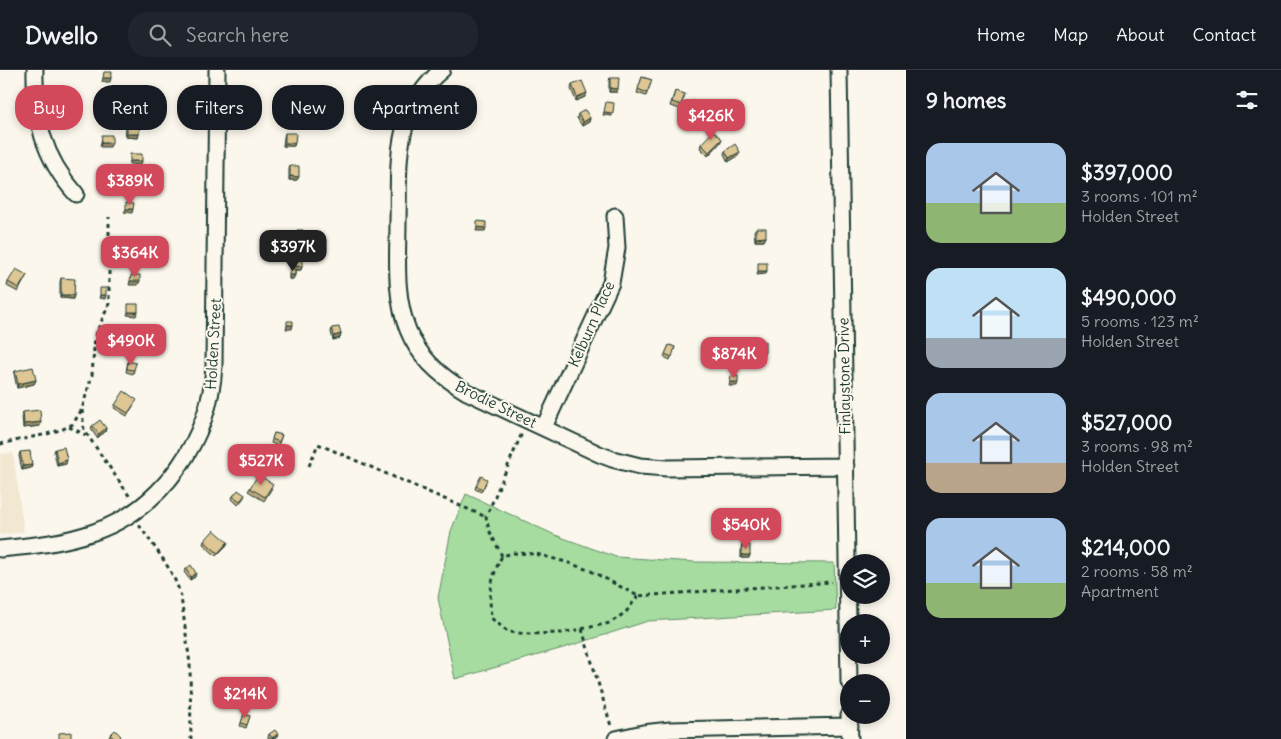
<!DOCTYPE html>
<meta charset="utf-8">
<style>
:root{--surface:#171b24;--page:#20242c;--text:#f1f3f6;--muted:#9ea1a6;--line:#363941;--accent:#d1495b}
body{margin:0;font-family:Delius,sans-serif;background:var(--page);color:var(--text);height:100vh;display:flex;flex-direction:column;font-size:19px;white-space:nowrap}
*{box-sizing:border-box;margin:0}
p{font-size:16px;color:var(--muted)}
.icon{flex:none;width:28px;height:28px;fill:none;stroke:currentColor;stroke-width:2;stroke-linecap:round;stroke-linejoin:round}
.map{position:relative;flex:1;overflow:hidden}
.drawer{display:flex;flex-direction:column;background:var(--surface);width:375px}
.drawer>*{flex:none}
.guide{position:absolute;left:15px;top:15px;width:475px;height:45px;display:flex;gap:10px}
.tools{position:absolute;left:840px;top:484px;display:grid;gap:10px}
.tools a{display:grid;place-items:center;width:50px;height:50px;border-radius:50%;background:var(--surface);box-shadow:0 2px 8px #0003;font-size:25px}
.price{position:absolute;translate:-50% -42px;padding:0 11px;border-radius:10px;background:var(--accent);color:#fff;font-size:16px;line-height:32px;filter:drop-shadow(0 1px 2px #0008)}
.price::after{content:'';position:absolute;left:50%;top:30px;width:15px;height:11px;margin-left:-8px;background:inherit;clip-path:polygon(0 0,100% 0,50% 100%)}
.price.selected{background:#222;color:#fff}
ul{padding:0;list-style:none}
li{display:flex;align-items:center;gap:15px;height:125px;padding:0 20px}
li span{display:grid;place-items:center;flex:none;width:140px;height:100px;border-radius:15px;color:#555}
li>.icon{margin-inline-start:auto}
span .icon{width:60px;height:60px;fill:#fffc;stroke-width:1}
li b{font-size:21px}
h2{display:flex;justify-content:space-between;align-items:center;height:60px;padding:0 20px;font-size:21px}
.tag{padding:0 18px;border-radius:20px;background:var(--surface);box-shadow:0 2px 8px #0003;font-size:18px;line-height:45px}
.tag.selected{background:var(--accent);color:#fff}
header{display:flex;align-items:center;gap:30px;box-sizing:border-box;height:70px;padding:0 25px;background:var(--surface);border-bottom:1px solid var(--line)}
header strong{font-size:24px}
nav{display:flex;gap:28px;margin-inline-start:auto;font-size:18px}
.search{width:350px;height:45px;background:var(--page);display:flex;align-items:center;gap:12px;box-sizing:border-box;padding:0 18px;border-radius:20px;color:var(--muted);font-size:19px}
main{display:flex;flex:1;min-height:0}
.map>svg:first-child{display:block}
.built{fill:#f2e8d2}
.green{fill:#a6dc9f;stroke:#628c6a}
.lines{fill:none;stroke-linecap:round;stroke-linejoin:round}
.street-casing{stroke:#1f3d34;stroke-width:19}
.path{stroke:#1f3d34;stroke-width:3;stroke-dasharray:4 4;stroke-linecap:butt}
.street{stroke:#fbf7ec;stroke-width:15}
.wall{fill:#bfaa80;stroke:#1f3d34}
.shaded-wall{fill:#9b8b68;stroke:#1f3d34}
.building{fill:#dec695;stroke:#1f3d34}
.labels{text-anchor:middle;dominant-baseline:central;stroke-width:4;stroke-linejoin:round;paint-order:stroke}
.street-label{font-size:15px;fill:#1f3d34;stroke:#fbf7ec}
</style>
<header>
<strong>Dwello</strong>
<div class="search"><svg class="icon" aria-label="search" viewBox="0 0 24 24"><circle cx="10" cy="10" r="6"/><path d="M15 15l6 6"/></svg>Search here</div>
<nav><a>Home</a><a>Map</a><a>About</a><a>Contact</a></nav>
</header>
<main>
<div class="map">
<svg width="906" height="669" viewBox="0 0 906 669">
<rect width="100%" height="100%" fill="#fbf7ec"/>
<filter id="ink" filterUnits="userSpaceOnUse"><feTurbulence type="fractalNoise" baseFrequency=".02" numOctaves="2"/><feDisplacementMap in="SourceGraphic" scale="10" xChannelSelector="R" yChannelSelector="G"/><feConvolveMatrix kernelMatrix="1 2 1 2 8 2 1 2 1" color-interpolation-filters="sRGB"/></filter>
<g filter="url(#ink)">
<path class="built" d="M13,383l11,79 -24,3v-81z"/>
<path class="green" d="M466,424l89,41 61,22 79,5 139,1 2,47 -188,11 -78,25 -115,33 -17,-81 13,-67z"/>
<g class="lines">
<defs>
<path id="street" d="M35,0c-1,49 8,87 41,124
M442,0c-16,13 -30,33 -36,53 -10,31 -7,65 -8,98 0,35 -4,75 10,109 11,28 33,47 59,62l132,62 13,5 28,7 27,2 179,-2
M839,0l10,612
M544,357l67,-144 6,-35 -2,-32
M0,479c32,-3 63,-6 94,-17 69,-24 116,-93 120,-166l3,-296
M849,645l1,24
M616,669l27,-6 27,-3 180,-4"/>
</defs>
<use href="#street" class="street-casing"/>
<path class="path" d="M82,340l2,20 46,67
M69,357l17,8
M0,374l47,-10 16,-5 10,-5 9,-15 10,-34 3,-39 14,-32v-87
M309,396l9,-22 168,73
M139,455c15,22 35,45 42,72l9,67 1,75
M502,486l-13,-26 -3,-13 36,-84
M638,526l-12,16 -16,11 -48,10 -33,1 -21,-2 -17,-14c-2,-25 -1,-39 11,-62l11,-3 23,1 30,8 25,9 47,25 194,-14
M582,559l29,97"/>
<use href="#street" class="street"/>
</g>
<path class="wall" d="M642,7l10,3 -6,16 -9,-3z
M610,8l8,11 -1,3h-8v-11z
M572,15l13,12 -9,4 -5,-12z
M675,21l10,3 -5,15 -10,-3z
M693,31l9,3 -4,12 -9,-4z
M578,44l12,4 -1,4 -7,4 -5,-8z
M127,53l12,11 -1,4 -13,-1 1,-10z
M285,63l9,13h-11l1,-9z
M720,73l-12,13 -8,-8 1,-4z
M725,81l13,5 -10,6 -4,-8z
M290,96l7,14h-8v-11z
M756,158l10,9 -2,4h-9l-1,-10z
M292,186l10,10 -1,4h-6v5l-2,4h-4v-6l1,-4h1v-9z
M27,205l-9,17 -11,-6 1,-4z
M61,208l13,17 -1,4 -13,-1v-16z
M332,258l9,6 -1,4 -7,2 -2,-8z
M755,271l8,14h-9v-10z
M669,275l6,2 -5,13 -6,-3z
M128,291l6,9 -1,4 -7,-2z
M15,301l21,9 -2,4 -17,4 -3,-14z
M135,333l-8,13 -13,-8 1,-3z
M23,342l17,14 -17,2 -1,-13z
M92,356l14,2 -1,4 -8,6 -6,-9z
M274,363l8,2 -4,11 -7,-3z
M55,379l11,15 -9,2 -3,-14z
M20,382l12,13 -1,3 -9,2 -3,-14z
M284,383l-7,13 -8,-4 1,-3z
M486,413l-5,9 -6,-3 1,-3z
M250,418h22l-8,13 -16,-10z
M245,425l-2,4 -5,6 -6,-6 1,-3z
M204,471l24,1 -2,4 -10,10 -13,-12z
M742,475l8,10 -1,3h-8v-10z
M186,499l9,8 -5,3 -6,-8z
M244,644l6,2 -4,12 -6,-2z
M269,664l7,4 -1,1h-7v-1z
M110,665l10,4h-10l-1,-1z"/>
<path class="shaded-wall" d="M103,8h8l-1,4h-8z
M610,18l8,1 -1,3h-8z
M587,23l-2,4 -9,4 1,-4z
M127,29h5l-1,3h-5z
M104,37h8l-1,4 -8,-1z
M604,42l9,1 -1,3 -9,-1z
M590,48l-1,4 -7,4 1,-4z
M127,64h12l-1,4 -13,-1z
M722,69l-2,4 -12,13 1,-4z
M101,73h11l-2,4h-10z
M285,73h10l-1,3h-11z
M740,82l-2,4 -10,6 1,-4z
M130,91h12l-1,4 -12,-1z
M290,106l9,1 -2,3h-8z
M126,139h7l-1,4 -8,-1z
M477,157l9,1 -1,3h-9z
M297,166h6l-1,3h-6z
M766,167l-2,4h-9l1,-3z
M130,181h7l-1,4 -8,-1z
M293,196h9l-1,4h-10z
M758,201h9l-1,3 -9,1z
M290,205h5l-2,4h-4z
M130,211h10l-2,4h-9z
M61,225h13l-1,4 -13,-1z
M100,225h6l-1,4 -6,-1z
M128,242h10l-2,4 -9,-1z
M287,255h6l-1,4h-6z
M341,264l-1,4 -7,2 1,-4z
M755,282h10l-2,3h-9z
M36,310l-2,4 -17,4 1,-4z
M730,312h8l-1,4h-8z
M41,352l-1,4 -17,2 1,-4z
M106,358l-1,4 -8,6 2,-4z
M67,390l-1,4 -9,2 1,-3z
M32,395l-1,3 -9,2 1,-4z
M228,472l-2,4 -10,10 2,-3z
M742,485h8l-1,3h-8z
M196,503l-1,4 -5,3 1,-3z
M278,664l-2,4 -1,1h-3z"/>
<path class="building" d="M104,2h8l-1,6h-8z
M642,7l10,3 -5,13 -9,-4z
M610,8h9l-1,11 -8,-1z
M582,11l5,12 -10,4 -5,-12z
M675,21l10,3 -4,11 -9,-3z
M127,23h5v6h-5z
M105,31h7v6h-8z
M693,31l9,3 -3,8 -9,-3z
M606,32l8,1 -1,10 -9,-1z
M585,40l5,8 -7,4 -5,-8z
M127,53l13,1 -1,10h-12z
M713,61l9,8 -13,13 -8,-8z
M285,63h11l-1,10h-10z
M102,65h10v8h-11z
M735,74l5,8 -11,6 -4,-7z
M130,84h12v7h-12z
M290,96h9v11l-9,-1z
M126,132l8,1 -1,6h-7z
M477,151l9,1v6l-9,-1z
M756,158h10v9l-10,1z
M297,160h6v6h-6z
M130,174h7v7h-7z
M292,186h10v10h-9z
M758,193h9v8h-9z
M16,199l11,6 -8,13 -11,-6z
M290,199h5v6h-5z
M131,205h9v6h-10z
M61,208l14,1 -1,16h-13z
M100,218h6v7h-6z
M128,234h10v8h-10z
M287,251h6v4h-6z
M339,257l2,7 -7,2 -2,-8z
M755,271h10v11h-10z
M669,275l6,2 -3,10 -7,-3z
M128,291l8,2 -2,7 -7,-1z
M33,297l3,13 -18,4 -3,-13z
M731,306h7v6h-8z
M124,321l13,9 -9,13 -13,-8z
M40,340l1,12 -17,2 -1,-12z
M100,350l6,8 -7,6 -7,-8z
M274,363l8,2 -3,7 -7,-3z
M64,377l3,13 -9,3 -3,-14z
M275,379l9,4 -5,10 -9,-4z
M30,381l2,14 -9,1 -3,-14z
M258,405l15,9 -8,13 -15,-9z
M481,406l6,3 -4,10 -7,-3z
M238,420l7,5 -5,6 -7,-5z
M214,460l14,12 -10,11 -14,-12z
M742,475h8v10h-8z
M191,495l5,8 -5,4 -5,-8z
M244,644l6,2 -3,9 -6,-2z
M115,660l6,6 -3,3h-3l-5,-4z
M275,660l3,4 -6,4 -3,-4z
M71,662v7h-12v-6z"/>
</g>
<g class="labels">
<g class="street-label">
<text transform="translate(591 254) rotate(-66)">Kelburn Place</text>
<text transform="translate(213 274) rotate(-87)">Holden Street</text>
<text transform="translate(844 306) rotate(-91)">Finlaystone Drive</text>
<text transform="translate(496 334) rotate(26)">Brodie Street</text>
</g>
</g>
</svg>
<div class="tools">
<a><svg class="icon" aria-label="layers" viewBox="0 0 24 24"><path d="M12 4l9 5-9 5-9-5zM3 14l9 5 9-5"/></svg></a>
<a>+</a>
<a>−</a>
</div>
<b class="price" style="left:711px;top:71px">$426K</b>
<b class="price" style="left:130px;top:136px">$389K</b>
<b class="price selected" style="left:293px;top:202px">$397K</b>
<b class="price" style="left:135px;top:208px">$364K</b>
<b class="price" style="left:131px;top:296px">$490K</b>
<b class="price" style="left:734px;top:309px">$874K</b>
<b class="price" style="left:261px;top:416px">$527K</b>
<b class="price" style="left:746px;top:480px">$540K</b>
<b class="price" style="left:245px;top:649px">$214K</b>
<div class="guide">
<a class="tag selected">Buy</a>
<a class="tag">Rent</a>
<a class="tag">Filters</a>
<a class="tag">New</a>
<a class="tag">Apartment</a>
</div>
</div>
<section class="drawer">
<h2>9 homes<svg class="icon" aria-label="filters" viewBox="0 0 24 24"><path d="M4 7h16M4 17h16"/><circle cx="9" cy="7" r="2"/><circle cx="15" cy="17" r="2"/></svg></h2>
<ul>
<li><span style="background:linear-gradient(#a9c7e8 60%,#8fb573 0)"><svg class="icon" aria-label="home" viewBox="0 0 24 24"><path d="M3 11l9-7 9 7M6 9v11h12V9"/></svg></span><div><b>$397,000</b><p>3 rooms · 101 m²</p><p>Holden Street</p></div></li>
<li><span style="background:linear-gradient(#bfe0f5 70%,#9aa5b1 0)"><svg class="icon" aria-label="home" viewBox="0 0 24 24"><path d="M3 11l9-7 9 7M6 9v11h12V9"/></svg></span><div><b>$490,000</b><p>5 rooms · 123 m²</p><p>Holden Street</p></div></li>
<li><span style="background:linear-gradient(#a9c7e8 70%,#b9a48a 0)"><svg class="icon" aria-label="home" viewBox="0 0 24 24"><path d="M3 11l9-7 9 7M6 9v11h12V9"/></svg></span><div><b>$527,000</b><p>3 rooms · 98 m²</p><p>Holden Street</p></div></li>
<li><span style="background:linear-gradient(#a9c7e8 65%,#8fb573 0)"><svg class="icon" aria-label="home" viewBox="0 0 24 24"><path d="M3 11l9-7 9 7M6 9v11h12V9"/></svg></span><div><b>$214,000</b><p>2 rooms · 58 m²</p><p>Apartment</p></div></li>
</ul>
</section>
</main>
